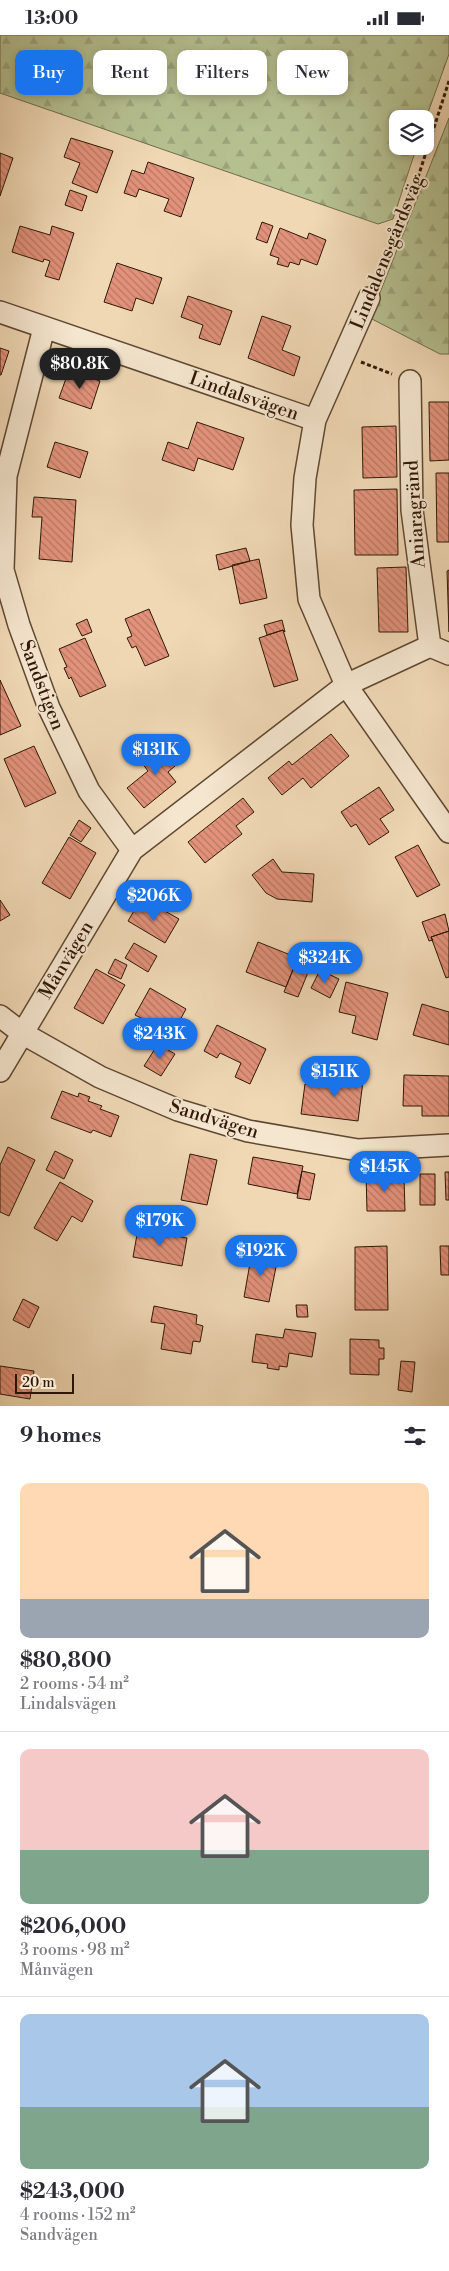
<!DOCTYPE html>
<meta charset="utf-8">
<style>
:root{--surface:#fff;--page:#f2f2f3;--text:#2b2b33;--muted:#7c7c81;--line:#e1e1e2;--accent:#1a73e8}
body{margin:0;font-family:"Libre Bodoni",serif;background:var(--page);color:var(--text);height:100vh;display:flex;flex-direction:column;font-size:19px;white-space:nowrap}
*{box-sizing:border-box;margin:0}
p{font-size:16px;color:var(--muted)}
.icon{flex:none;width:28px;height:28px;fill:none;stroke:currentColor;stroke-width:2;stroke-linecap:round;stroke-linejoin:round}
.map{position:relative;height:1371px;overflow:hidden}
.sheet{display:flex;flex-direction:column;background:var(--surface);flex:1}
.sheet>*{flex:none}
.banner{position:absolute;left:15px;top:15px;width:420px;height:45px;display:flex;gap:10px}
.fabs{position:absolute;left:389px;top:75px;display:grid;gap:10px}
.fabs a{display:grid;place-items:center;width:45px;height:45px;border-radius:10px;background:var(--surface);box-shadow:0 2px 8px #0003;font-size:25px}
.scale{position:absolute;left:15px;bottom:12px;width:59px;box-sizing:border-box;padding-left:5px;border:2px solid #2f1807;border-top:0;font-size:14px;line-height:18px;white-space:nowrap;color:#2f1807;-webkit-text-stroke:4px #f5e6cf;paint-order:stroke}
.price{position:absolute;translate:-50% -42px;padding:0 11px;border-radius:18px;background:var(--accent);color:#fff;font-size:16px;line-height:32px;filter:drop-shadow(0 1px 2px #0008)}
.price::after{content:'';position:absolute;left:50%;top:30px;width:15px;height:11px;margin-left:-8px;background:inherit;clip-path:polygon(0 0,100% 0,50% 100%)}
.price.active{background:#222;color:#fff}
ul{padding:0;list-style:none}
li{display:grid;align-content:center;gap:10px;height:265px;padding:0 20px}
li+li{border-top:1px solid var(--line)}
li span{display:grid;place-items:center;height:155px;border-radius:10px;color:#555}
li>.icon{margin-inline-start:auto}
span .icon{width:90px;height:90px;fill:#fffc;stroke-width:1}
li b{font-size:21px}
h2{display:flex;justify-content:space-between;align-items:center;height:60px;padding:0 20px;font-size:21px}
.pill{padding:0 18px;border-radius:10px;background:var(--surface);box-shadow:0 2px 8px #0003;font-size:18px;line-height:45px}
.pill.active{background:var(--accent);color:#fff}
.status{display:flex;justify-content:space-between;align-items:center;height:35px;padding:0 25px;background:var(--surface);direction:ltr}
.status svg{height:14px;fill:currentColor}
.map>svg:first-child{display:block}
.forest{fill:url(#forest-firs);stroke:#726c4c}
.building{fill:url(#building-back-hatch);stroke:#2f1807}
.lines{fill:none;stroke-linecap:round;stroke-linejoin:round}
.minor-casing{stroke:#5f4832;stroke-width:24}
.path{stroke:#2f1807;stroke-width:3;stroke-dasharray:4 2.5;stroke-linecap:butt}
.minor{stroke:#f5e6cf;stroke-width:21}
.labels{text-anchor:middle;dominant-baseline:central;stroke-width:4;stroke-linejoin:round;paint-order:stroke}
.street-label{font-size:19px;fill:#2f1807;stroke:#f5e6cf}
</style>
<div class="status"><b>13:00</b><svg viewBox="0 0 49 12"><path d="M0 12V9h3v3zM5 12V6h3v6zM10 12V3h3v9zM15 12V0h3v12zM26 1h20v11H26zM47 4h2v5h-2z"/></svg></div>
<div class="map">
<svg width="449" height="1371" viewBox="0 0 449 1371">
<defs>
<pattern id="forest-firs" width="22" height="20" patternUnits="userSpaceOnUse" patternTransform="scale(1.25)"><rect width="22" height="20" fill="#b5c091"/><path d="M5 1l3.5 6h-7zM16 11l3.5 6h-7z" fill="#9ca47c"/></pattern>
<pattern id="building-back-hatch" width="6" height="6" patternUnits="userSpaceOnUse" patternTransform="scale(1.25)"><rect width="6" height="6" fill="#e2927b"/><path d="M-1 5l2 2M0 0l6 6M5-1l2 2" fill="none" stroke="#b87663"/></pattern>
</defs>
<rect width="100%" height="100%" fill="#f0d8b5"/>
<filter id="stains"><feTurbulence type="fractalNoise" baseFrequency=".004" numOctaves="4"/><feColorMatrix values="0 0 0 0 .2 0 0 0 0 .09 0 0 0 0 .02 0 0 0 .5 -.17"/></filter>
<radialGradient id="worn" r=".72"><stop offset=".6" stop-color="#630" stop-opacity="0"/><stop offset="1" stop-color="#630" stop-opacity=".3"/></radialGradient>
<path class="forest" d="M0,0h449v19l-24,67v-2h-27v27h19l-24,73 -15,5 -378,-131z
M449,83v236h-9l-70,-36z"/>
<path class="building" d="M71,103l42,13 -16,42 -25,-10 8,-20 -16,-6z
M0,118l13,5 -13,38z
M148,127l46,16 -13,39 -17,-6 5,-12 -30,-10 -3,8 -12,-4 8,-23 12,4z
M70,155l17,6 -5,15 -17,-6z
M262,187l11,4 -6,17 -11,-4z
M20,191l30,9 2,-9 22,7 -15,47 -14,-4 5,-15 -6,-2 -1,3 -31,-10z
M280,193l27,11 2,-6 17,7 -9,25 -16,-6 -2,6 -9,-3 -2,5 -11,-3 2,-6 -9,-3z
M117,228l45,15 -9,26 -17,-6 -4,13 -28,-9z
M188,261l44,15 -12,34 -21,-7 4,-13 -22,-8z
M262,281l29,10 -9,24 18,7 -6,19 -46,-18z
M0,313l9,3 -8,24h-1z
M69,335l31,11 -9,28 -32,-11z
M429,367h20v58l-19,1z
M197,387l47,16 -11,32 -35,-12 -4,13 -32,-11 6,-18 20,7z
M396,391l1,51 -34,1 -1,-51z
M55,407l33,10 -8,26 -33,-11z
M436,438h13v69h-12z
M397,454l1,66h-43l-1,-65z
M34,462l42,3 -4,62 -33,-3 3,-42h-10z
M246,513l4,13 -31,9 -3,-15z
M259,524l8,39 -27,6 -8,-39z
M406,532l2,65h-29l-2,-64z
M449,535v62l-2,-61z
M149,574l20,47 -24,10 -9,-20 -4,2 -5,-10 5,-2 -7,-17z
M87,584l5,13 -10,4 -6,-12z
M282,585l3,12 -2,-2 -16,5 -3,-10z
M283,595l15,50 -24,7 -15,-49z
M85,603l21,48 -26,11 -9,-20 -2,2 -5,-11 3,-1 -8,-18z
M0,645l21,46 -21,9z
M331,699l18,22 -38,32 -8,-10 -21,17 -14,-17 21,-17 3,4z
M167,707l15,18 -14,12 8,10 -32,26 -17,-20 21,-17 -6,-8z
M34,711l22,47 -31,14 -21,-48z
M379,752l15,23 -14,9 9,13 -20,13 -13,-21 -5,3 -10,-15z
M243,763l11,14 -18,14 6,8 -37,29 -17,-21z
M79,785l12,8 -10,14 -11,-7z
M69,802l27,16 -26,46 -28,-16z
M418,810l22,40 -23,12 -22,-40z
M273,824l9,13 32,2 -2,28 -35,-3 -11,-6 -14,-18z
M0,865l10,15 -10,6z
M138,869l14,8 4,-6 23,13 -14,24 -37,-22z
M445,879l4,17 -18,6 2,3 -4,1 -7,-19z
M449,896v46l-3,1 -15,-41z
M258,907l40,16 -12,29 -40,-15z
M134,908l23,13 -9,16 -23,-14z
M115,924l12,6 -6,14 -13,-6z
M295,929l14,6 -11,27 -14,-5z
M96,934l29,16 -22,39 -29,-16z
M320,935l19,9 -9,19 -19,-10z
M346,947l42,11 -11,47 -25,-7 4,-17 -17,-4z
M150,953l36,21 -14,26 -18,-11 -2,4 -11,-6 2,-3 -8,-4z
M422,969l27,8v33l-36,-10z
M217,990l49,24 -16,35 -15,-7 6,-14 -21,-10 -3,5 -13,-7z
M158,1009l17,10 -14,22 -17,-10z
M337,1035l27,3 -6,48 -57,-7 4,-30 30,3z
M404,1040l45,1v40h-27v-10h-19z
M62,1056l16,6 1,-4 11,4 -2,4 14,5 -2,3 19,7 -8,21 -18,-7 -2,3 -40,-15z
M8,1112l27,13 -26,56 -9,-4v-47z
M55,1116l18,9 -9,19 -18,-9z
M190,1119l27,6 -10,45 -26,-5z
M253,1122l50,9 -6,28 -49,-10z
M302,1136l13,3 -5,26 -13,-2z
M445,1137h4v28h-3z
M366,1138h26v5h12l1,33h-38z
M420,1139h15v31h-15z
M60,1147l33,19 -11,21 -10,-6 -15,25 -23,-13z
M138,1194l49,9 -5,28 -49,-9z
M387,1211l1,64h-33v-63z
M440,1211h9v29h-8z
M252,1217l26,5 -9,45 -25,-5z
M23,1264l16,8 -10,21 -16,-8z
M296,1270h11l1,12h-11z
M154,1271l43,9 -1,9 7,2 -3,16 -7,-1 -2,13 -30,-5 4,-25 -14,-2z
M285,1294l31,4 -4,24 -23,-4 -2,14 -8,-1v4l-12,-2 1,-4 -16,-2 4,-28 27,4z
M350,1304l29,1v8h5v11h-5v16l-29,-1z
M401,1326l14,1 -3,30 -14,-2z
M0,1331l34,5 -4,28 -30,-5z"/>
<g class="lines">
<defs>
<path id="minor" d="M0,277l315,108 -10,58 -3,47 7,74 37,86 103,147
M44,293l-38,148 -3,94 16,55 30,83 40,83 43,59
M410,346l2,129 18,136 19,8
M315,385l54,-122
M0,981l22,17 78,44 78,33 70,21 110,19 91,-5
M0,1036l132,-221 214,-165 84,-39"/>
</defs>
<use href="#minor" class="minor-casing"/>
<path class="path" d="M377,245l34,-81 38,-118
M361,327l31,12"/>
<use href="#minor" class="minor"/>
</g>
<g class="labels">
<g class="street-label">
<text transform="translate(387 217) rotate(-68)">Lindalens gårdsväg</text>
<text transform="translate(244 361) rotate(19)">Lindalsvägen</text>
<text transform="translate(415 479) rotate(-94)">Aniaragränd</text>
<text transform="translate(42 650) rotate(69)">Sandstigen</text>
<text transform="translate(66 925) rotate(-59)">Månvägen</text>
<text transform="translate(214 1084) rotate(17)">Sandvägen</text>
</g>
</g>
<rect width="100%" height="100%" filter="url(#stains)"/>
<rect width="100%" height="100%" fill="url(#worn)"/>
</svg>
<div class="fabs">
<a><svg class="icon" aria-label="layers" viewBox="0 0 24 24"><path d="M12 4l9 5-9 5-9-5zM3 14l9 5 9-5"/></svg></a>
</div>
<div class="scale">20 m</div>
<b class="price active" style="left:80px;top:355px">$80.8K</b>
<b class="price" style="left:156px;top:741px">$131K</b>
<b class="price" style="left:154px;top:887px">$206K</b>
<b class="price" style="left:325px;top:949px">$324K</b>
<b class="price" style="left:160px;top:1025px">$243K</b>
<b class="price" style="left:335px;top:1063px">$151K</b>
<b class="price" style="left:385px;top:1158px">$145K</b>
<b class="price" style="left:160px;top:1212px">$179K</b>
<b class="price" style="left:261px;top:1242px">$192K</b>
<div class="banner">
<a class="pill active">Buy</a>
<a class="pill">Rent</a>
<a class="pill">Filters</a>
<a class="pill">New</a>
</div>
</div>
<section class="sheet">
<h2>9 homes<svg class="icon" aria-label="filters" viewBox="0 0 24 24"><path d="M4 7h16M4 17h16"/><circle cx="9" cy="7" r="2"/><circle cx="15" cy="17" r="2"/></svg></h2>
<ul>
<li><span style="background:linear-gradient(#ffd9b3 75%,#9aa5b1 0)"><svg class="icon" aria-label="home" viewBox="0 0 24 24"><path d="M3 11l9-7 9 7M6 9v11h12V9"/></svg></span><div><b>$80,800</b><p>2 rooms · 54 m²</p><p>Lindalsvägen</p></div></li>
<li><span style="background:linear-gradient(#f6c9c9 65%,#7fa58c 0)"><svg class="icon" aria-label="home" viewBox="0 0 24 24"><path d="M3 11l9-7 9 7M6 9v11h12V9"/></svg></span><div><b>$206,000</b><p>3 rooms · 98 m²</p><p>Månvägen</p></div></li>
<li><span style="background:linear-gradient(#a9c7e8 60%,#7fa58c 0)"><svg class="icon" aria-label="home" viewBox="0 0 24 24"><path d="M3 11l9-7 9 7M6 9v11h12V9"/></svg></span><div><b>$243,000</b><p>4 rooms · 152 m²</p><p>Sandvägen</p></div></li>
</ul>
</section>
